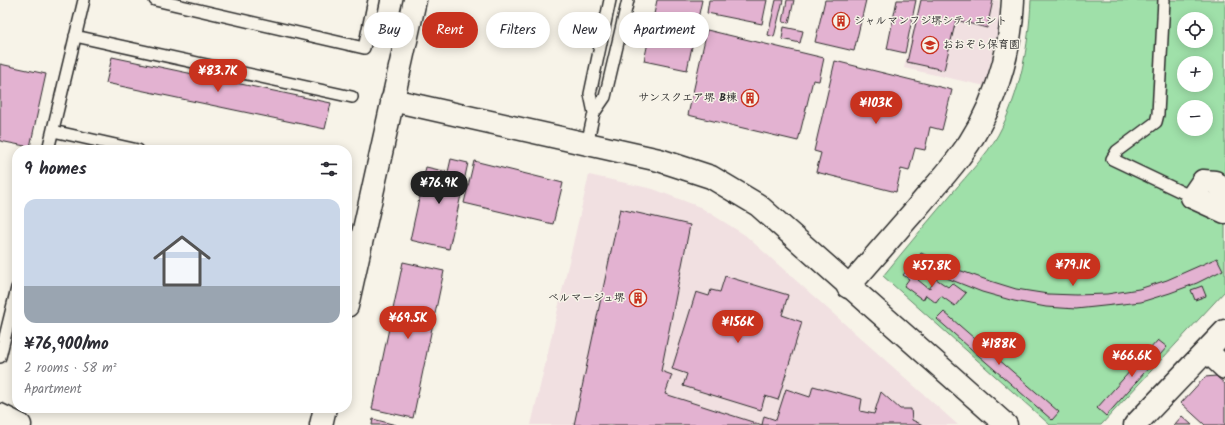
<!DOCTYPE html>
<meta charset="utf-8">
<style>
:root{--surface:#fff;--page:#f7f7f7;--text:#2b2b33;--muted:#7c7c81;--accent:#c8321e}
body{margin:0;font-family:Kalam,"Klee One",sans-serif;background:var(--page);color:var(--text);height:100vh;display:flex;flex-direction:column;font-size:15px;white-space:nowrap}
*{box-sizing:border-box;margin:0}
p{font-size:13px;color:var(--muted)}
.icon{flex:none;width:22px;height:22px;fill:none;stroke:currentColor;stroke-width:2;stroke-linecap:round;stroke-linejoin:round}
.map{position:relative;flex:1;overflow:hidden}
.drawer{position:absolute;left:12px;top:145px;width:340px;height:268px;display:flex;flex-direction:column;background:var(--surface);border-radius:16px;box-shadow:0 2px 10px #0003}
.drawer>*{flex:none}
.guide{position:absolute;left:364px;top:12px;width:380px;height:36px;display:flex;gap:8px}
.tools{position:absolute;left:1177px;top:12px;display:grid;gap:8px}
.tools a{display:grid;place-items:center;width:36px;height:36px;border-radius:50%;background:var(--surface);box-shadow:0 2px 10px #0003;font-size:20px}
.price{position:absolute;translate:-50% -34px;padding:0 9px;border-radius:14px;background:var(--accent);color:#fff;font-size:13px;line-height:26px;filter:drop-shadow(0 1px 2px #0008)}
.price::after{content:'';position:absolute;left:50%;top:24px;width:12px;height:9px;margin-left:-6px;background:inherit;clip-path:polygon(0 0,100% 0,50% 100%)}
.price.selected{background:#222;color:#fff}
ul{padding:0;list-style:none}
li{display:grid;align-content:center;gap:8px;height:212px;padding:0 12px}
li span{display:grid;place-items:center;height:124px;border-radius:12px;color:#555}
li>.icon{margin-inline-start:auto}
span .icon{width:72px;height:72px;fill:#fffc;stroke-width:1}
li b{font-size:17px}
h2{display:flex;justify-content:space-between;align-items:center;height:48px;padding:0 12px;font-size:17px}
.chip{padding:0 14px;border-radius:18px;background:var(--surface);box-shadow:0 2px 10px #0003;font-size:14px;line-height:36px}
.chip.selected{background:var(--accent);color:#fff}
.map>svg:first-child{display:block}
.built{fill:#f1e0e1}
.green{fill:#9fe0a9;stroke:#65866a;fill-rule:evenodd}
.building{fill:#e3b2d1;stroke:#2b2b2b}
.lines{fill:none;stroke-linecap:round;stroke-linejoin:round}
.lane-casing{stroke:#2b2b2b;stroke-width:14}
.street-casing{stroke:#2b2b2b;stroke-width:25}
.secondary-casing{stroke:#2b2b2b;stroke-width:25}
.primary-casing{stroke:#2b2b2b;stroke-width:25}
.lane{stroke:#f7f3e8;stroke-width:11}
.street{stroke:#f7f3e8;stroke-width:22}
.secondary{stroke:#f7f3e8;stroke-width:22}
.primary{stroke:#f7f3e8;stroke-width:22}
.labels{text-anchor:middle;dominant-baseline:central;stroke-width:3;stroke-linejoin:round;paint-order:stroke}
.poi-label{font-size:11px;font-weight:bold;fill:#2b2b2b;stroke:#f7f3e8;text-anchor:start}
</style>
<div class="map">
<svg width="1225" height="425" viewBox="0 0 1225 425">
<rect width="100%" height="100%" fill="#f7f3e8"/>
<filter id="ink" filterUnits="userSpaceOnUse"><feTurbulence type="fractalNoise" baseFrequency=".025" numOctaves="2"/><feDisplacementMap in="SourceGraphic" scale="8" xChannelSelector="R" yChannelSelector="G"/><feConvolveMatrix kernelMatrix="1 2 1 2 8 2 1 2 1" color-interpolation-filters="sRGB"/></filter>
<g filter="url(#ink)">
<path class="built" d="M920,0h79l1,23 -15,63 -81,-18z
M589,175l64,14 47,18 45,28 213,190h-427z"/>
<path class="green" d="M1031,0h194v178l-37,7 -6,17 43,22v67l-124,134h-51l-167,-149c23,-28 46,-56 70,-84 15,-18 33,-36 45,-57 22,-41 31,-89 33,-135zM1184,19h22v22h-22zM1184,63h22v22h-22zM1184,107h22v22h-22zM1151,116l10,6 -48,26 37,-29z"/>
<path class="building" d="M657,0h45l-15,70 -43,-9z
M709,0h58l-5,24 -55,-11z
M776,0h7l-9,37 -6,-2z
M787,0h7l-5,23 -6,-1z
M825,0h41l-12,51 -39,-9z
M897,0h19l-11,53 -18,-4z
M921,0h72l-6,28 -31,-8 -12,50 -37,-8z
M784,27l19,4 -3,12 -18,-4z
M707,30l117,28 -5,23 -6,-1 -15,61 -110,-26z
M112,57l219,46 -6,26 -219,-46z
M835,61l117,29 -10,40 -12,-3 -5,23 -10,-2 -6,23 -8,-2 -5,23 -80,-20 5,-19 -7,-2z
M0,64l46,10 -16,73 -30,-6z
M451,159l17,4 -19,86 -39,-9 16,-73 22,5z
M474,161l89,22 -10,41 -89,-21z
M620,209l70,16 -29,146 11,4 -7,19 97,31 2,-9 12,4 10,-31 24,8 3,-11 49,13 -2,12 14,3 7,-22 19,17h11l1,11 11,5h-349z
M921,253l32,15 34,12 29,9 32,5 28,1 31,-1 32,-5 28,-9 50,-22 6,12 -26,13 -27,10 -29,9 -65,7 -30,-2 -32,-6 -32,-9 -33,-13 -34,-16z
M403,262l41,9 -31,147 -41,-9z
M913,263l11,8 -6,9 11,9 7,-10 12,8 4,-4 14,10 -11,13 -14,-10 -5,7 -10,-8 -3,5 -19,-14 5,-7 -6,-4z
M725,276l63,19 -6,20 20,7 -24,78 -13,-4 -4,14 -78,-24 4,-12 -15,-5 24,-77 13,4 2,-6 9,2z
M1202,286l4,10 -11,4 -4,-10z
M944,312l115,100 -7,8 -115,-101z
M1158,340l9,7 -61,69 -9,-8z
M1216,376l9,8v41h-20l-24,-22 24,-26z
M1182,416l10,9h-18z
M373,419l23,6h-24z"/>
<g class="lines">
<defs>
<path id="lane" d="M155,0l209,48 10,-48
M1164,0l-6,114 -2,8 -39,29 -5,8 80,38
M75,36l277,61
M594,113l11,-16 23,-97
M53,131l85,19
M587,144l7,-31 -4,-19 20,-94
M48,150l36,-150
M0,357l17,-69"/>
<path id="street" d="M1218,209l6,-17 -9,-10 -12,-1 -11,16 33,15
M848,287c23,-26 45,-52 68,-78 13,-16 28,-32 41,-49 35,-45 54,-103 56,-160
M1207,351l18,17"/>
<path id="secondary" d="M392,100l267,60 52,17 47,28 248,220
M347,306l68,-306
M321,425l4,-17
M1135,425l90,-94"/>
<path id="primary" d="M0,415l20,10"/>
</defs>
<use href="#lane" class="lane-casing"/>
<use href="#street" class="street-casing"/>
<use href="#secondary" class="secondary-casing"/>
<use href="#primary" class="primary-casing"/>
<use href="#lane" class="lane"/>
<use href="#street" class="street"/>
<use href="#secondary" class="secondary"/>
<use href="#primary" class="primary"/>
</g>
</g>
<defs>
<symbol id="building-ring" viewBox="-11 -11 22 22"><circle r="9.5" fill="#f7f3e8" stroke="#c8321e" stroke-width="1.5"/><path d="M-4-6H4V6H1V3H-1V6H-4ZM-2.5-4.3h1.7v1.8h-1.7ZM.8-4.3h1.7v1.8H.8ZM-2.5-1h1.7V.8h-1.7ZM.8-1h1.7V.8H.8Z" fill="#c8321e"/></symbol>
<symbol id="school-ring" viewBox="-11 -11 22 22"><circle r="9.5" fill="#f7f3e8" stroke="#c8321e" stroke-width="1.5"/><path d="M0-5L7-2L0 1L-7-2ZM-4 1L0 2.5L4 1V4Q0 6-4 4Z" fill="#c8321e"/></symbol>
</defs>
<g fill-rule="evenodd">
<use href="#building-ring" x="831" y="11" width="20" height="20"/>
<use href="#school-ring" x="920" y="35" width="20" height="20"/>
<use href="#building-ring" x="740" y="88" width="20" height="20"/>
<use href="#building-ring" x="628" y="288" width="20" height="20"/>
</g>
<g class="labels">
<g class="poi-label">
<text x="854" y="21">シャルマンフジ堺シティエント</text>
<text x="943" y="45">おおぞら保育園</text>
<text x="737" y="98" text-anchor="end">サンスクエア堺 B棟</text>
<text x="625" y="298" text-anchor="end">ベルマージュ堺</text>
</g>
</g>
</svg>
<div class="tools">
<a><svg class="icon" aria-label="locate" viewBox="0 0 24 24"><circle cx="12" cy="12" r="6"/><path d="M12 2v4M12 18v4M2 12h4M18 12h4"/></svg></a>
<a>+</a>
<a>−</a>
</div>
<b class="price" style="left:218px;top:93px">¥83.7K</b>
<b class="price" style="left:876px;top:125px">¥103K</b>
<b class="price selected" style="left:439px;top:205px">¥76.9K</b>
<b class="price" style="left:1073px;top:287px">¥79.1K</b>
<b class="price" style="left:932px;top:288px">¥57.8K</b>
<b class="price" style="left:408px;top:340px">¥69.5K</b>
<b class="price" style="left:738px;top:344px">¥156K</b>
<b class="price" style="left:999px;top:366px">¥188K</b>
<b class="price" style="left:1132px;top:378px">¥66.6K</b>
<div class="guide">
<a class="chip">Buy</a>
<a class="chip selected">Rent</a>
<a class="chip">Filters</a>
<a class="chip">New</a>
<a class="chip">Apartment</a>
</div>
<section class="drawer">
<h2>9 homes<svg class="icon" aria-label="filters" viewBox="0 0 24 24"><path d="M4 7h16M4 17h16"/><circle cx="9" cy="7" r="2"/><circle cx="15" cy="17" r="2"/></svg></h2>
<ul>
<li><span style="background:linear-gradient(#c9d6e8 70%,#9aa5b1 0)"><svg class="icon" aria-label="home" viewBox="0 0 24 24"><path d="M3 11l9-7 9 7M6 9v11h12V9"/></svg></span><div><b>¥76,900/mo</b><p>2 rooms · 58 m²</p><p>Apartment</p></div></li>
</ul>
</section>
</div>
